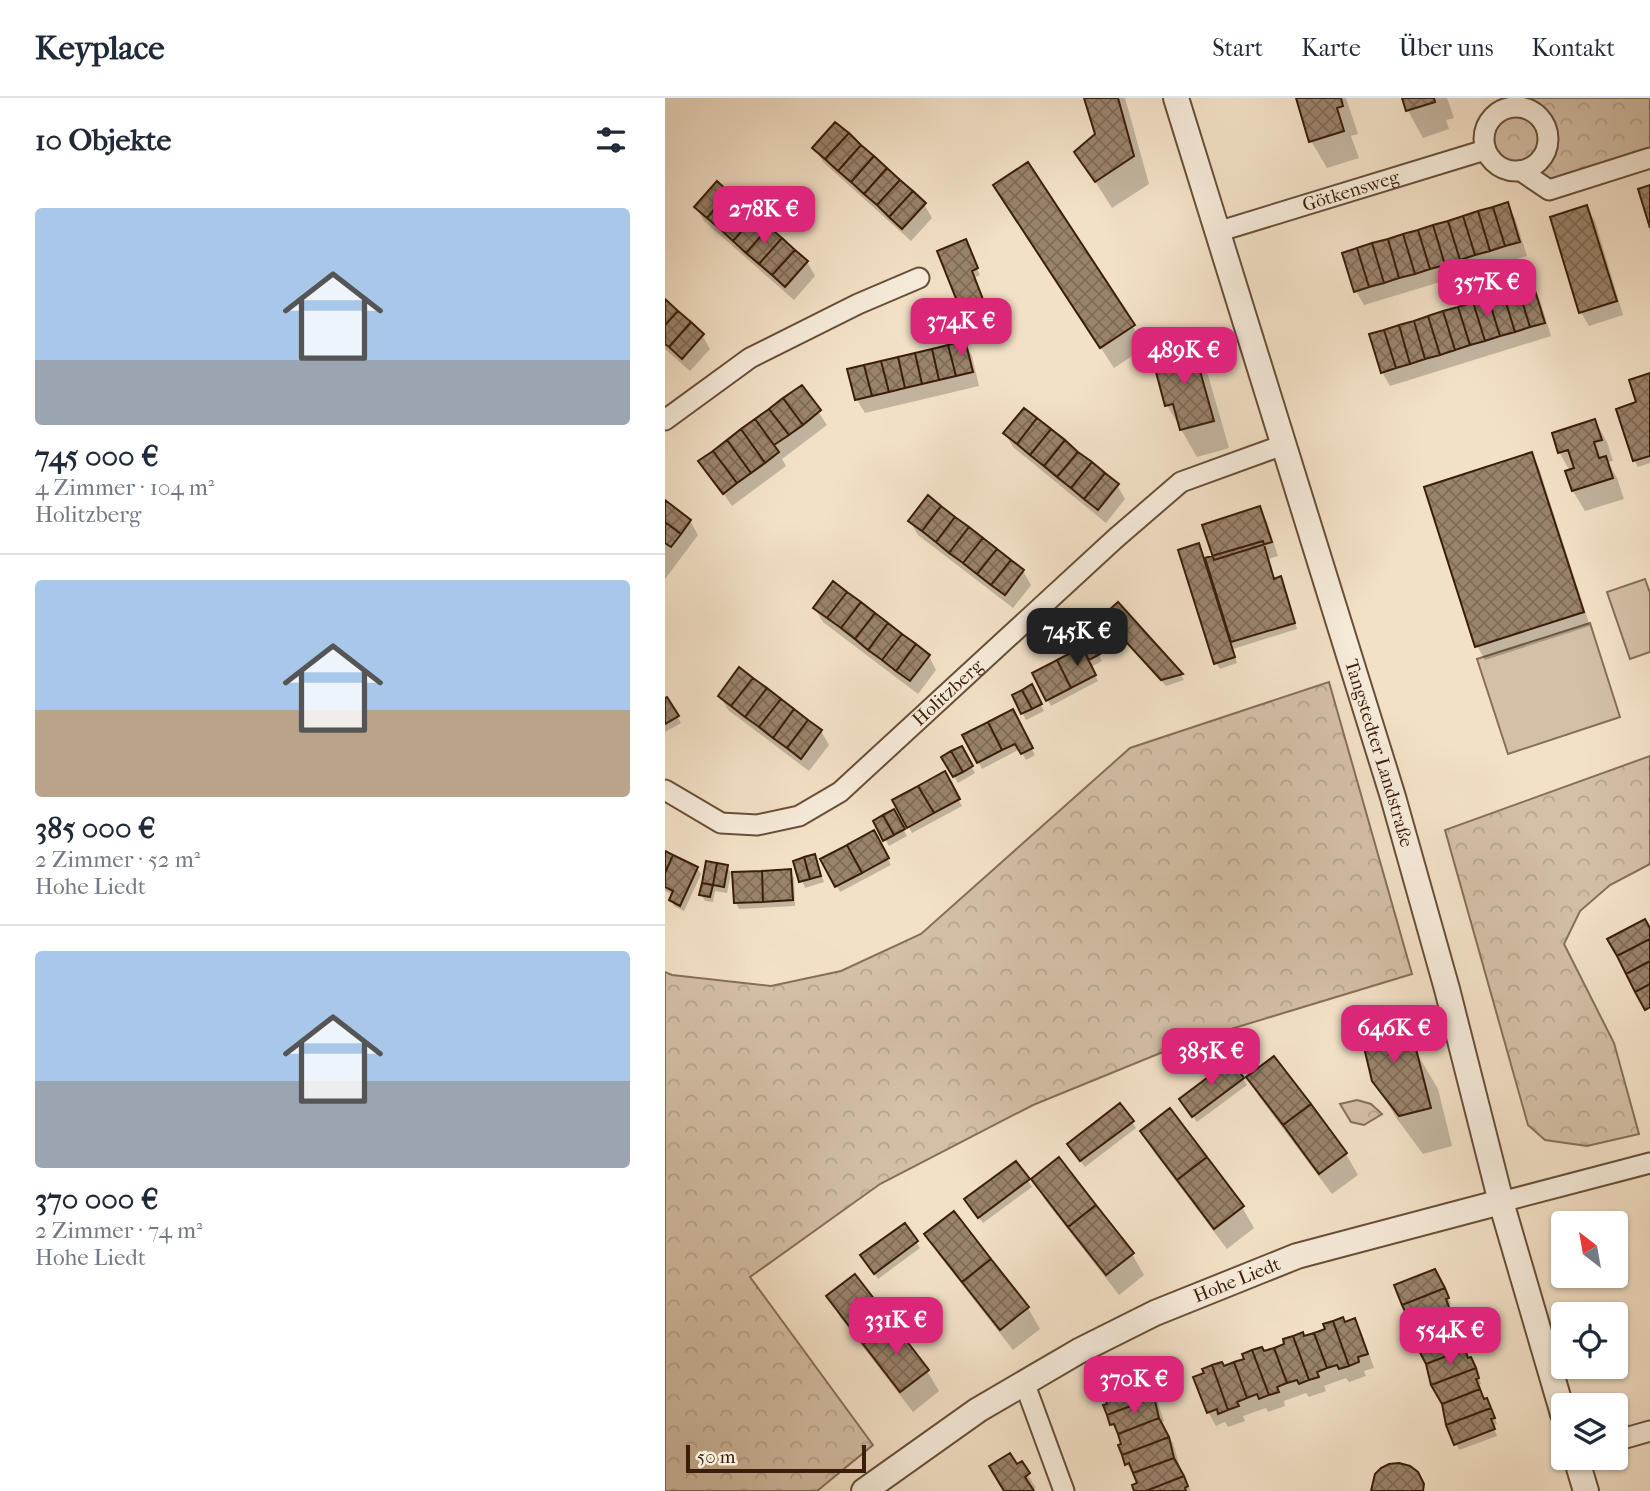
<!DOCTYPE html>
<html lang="de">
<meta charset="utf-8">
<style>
:root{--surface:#fff;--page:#f2f2f3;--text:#1f2937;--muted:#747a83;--line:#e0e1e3;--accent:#db2777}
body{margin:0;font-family:"IM FELL French Canon",serif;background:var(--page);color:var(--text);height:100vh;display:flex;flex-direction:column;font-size:26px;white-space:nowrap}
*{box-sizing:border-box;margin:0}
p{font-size:23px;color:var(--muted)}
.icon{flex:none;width:38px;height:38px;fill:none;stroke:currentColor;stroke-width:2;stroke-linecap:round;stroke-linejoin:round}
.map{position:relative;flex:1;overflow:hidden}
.panel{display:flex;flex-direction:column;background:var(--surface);width:665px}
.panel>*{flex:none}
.needle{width:46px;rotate:329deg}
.controls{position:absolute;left:886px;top:1113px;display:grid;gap:14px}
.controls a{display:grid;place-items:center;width:77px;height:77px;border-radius:7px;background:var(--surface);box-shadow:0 2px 5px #0004;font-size:35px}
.scale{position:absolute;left:21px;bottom:18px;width:180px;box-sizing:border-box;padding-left:7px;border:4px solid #3a1e09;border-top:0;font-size:19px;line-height:24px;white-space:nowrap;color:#3a1e09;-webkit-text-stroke:5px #f7ecdb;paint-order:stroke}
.price{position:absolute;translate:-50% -60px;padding:0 16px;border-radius:14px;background:var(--accent);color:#fff;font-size:23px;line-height:46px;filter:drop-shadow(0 2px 4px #0008)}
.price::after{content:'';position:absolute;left:50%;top:42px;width:21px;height:16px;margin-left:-10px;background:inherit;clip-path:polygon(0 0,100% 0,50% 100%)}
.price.current{background:#222;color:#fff}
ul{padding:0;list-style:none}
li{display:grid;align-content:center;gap:14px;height:371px;padding:0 35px}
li+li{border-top:2px solid var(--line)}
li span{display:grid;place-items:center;height:217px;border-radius:7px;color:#555}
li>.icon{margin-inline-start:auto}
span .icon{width:126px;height:126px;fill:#fffc;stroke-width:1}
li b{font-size:30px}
h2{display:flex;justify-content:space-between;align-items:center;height:84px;padding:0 35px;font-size:30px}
header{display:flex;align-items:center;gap:42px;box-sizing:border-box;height:98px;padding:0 35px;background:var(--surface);border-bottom:2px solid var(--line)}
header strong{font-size:33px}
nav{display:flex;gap:38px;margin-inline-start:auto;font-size:24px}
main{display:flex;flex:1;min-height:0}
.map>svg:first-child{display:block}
.park{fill:url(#park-crowns);stroke:#876f58;stroke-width:2}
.pitch{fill:#d4c0a7;stroke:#876f58;stroke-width:2}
.shadow{fill:#0003}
.building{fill:url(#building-cross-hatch);stroke:#3a1e09;stroke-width:2}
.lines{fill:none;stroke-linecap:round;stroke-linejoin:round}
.minor-casing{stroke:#684f38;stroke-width:23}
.tertiary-casing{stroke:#684f38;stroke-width:28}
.minor{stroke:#f7ecdb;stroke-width:19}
.tertiary{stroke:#f7ecdb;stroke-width:24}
.labels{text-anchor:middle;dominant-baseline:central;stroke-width:5;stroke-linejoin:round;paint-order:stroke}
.street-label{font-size:19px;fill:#3a1e09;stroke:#f7ecdb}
</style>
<header>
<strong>Keyplace</strong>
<nav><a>Start</a><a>Karte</a><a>Über uns</a><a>Kontakt</a></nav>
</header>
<main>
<section class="panel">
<h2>10 Objekte<svg class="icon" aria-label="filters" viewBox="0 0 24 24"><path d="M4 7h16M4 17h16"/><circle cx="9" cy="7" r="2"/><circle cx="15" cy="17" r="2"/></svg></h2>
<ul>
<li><span style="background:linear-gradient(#a9c7e8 70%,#9aa5b1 0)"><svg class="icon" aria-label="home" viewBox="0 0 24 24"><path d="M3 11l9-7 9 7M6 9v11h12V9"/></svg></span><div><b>745 000 €</b><p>4 Zimmer · 104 m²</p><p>Holitzberg</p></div></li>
<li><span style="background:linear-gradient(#a9c7e8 60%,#b9a48a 0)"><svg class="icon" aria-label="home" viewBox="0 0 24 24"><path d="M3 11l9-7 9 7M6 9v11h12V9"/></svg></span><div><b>385 000 €</b><p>2 Zimmer · 52 m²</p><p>Hohe Liedt</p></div></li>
<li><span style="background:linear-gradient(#a9c7e8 60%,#9aa5b1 0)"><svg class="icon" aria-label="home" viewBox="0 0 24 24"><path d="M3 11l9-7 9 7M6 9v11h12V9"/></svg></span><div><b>370 000 €</b><p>2 Zimmer · 74 m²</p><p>Hohe Liedt</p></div></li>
</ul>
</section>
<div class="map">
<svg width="985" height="1393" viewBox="0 0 985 1393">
<defs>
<pattern id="park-crowns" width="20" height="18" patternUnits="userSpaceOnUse" patternTransform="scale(1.75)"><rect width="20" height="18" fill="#d4c0a7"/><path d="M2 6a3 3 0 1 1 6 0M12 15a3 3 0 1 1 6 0" fill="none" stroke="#b7a58e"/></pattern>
<pattern id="building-cross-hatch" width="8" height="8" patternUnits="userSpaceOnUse" patternTransform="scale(1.75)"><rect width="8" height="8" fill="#9a836c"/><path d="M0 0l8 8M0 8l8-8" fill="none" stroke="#7f6b57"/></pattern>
</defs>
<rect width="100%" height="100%" fill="#f3e1c7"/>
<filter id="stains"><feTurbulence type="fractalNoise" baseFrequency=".00286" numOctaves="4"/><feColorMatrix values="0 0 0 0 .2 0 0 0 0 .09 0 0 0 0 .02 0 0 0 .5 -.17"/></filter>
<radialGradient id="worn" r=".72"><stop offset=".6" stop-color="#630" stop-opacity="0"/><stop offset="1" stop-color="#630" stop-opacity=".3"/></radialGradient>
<path class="park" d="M850,0h135v51l-99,31 -19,-8c34,-31 22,-59 -19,-69z
M823 41a29 29 0 1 1 58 0a29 29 0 1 1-58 0Z
M664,584l83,292 -227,69 -152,62 -153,79 -130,93 123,168 -56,46h-152v-519l7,3 99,11 70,-15 80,-37 209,-186z
M985,658v108l-40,21 -30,26 -16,33 50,99 25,91 -52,12 -42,-6 -17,-15 -83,-295z
M692,1002l14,4 11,10 -18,11 -13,-3 -11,-18z"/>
<path class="pitch" d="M980,481l5,14v59l-20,7 -23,-67z
M925,525l30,94 -112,37 -31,-95z"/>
<path class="shadow" d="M421,0h39l24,86 -37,24 -35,-55 20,-18z
M632,0h49l12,36 -7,2 8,22 -32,10 -16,-27z
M736,0h46l7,20 -8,2 3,9 -26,9z
M150,50l109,56 8,14 -21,23 -88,-79z
M362,67l119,182 -32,21 -119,-182z
M843,107l7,13 12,38 -163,49 -8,-14 -12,-37z
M31,109l111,55 8,14 -21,24 -90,-79z
M922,110l8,13 28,94 -34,11 -8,-14z
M303,150l12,27 -6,3 12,30 -20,8 -3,-6z
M867,188l8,14 11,36 -161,50 -8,-14z
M0,204l37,33 8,14 -20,22 -25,-22z
M299,244l8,14 7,30 -114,27 -8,-13z
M528,250l15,27 21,73 -32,9 -30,-52z
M985,277v88l-12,4 -4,-7z
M137,289l25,38 -45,34 4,7 -54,40 -31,-45z
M930,323l12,21 6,19 -5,1 9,16 7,21 -39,12 -12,-20 -3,-20 -11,-19z
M340,335l112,52 8,14 -19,24 -93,-76z
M867,356l7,14 51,158 -105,34 -8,-14z
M0,404l25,19 8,14 -33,44z
M594,410l8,14 11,34 -10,3 7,21 5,-2 4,7 13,44 -64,20 4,14 -17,6 -4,-6 -18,-118 7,15 9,-3z
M245,423l113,50 8,14 -18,23 -95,-73z
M453,507l63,70 3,5 -18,6 -43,-48 -5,5 -14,-16 -4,-6z
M150,510l114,48 7,14 -18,24 -95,-72z
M425,540l12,23 -11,6 7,14 -47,25 -17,-32 50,-26z
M367,589l12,24 -18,9 -12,-24z
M55,598l101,35 8,14 -20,26 -81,-61z
M2,601l14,24 -16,9v-32z
M347,613l23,44 -9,5 -6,-11 -38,20 -18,-33z
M296,651l14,24 -17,10 -14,-25z
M279,676l18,32 -50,27 -18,-32z
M228,713l14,25 -18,10 -14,-24z
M208,734l18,33 -51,27 -18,-32z
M0,755l32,15 4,6 -17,37 -10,-5 -3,-6 2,-5 -8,-4z
M149,758l10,26 -19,6 -10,-26z
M62,769l4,6 -4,20 -12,-2 -2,11 -8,-1 -4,-7z
M125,773l4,7 1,28 -56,3 -3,-6z
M750,952l23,39 14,57 -29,8 -26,-35 -23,-39z
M566,965l16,22 -50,37 -12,-16z
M583,979l98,77 12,21 -26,19 -72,-96z
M467,1024l4,6 -51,39 -13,-17z
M477,1033l100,76 12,21 -27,21 -73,-97z
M394,1062l73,94 12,21 -25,20 -74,-95 -12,-21z
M351,1065l16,24 -49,36 -13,-17z
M239,1127l16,23 -42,31 -12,-17z
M262,1136l101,74 12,21 -27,21 -74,-95z
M164,1198l98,75 12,20 -26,21 -73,-95z
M783,1199l3,7 -3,2 18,39 -3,1 6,14 5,6 5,11 2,7 -3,1 6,15 6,6 7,18 -4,2 4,10 -38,14 -48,-130z
M689,1222l8,14 12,34 -10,3 2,5 -17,6 -3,-4 -22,8 2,5 -17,6 -3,-4 -22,8 1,5 -17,6 -2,-4 -23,8 2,5 -17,6 -3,-5 -9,4 -8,-14 16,-44z
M485,1291l8,14 6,18 -2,1 2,7 9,14 8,28 10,20h-55l3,-7 -12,-20 -3,-19 -12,-21z
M356,1366l15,24 -4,3h-26l11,-24z"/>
<path class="building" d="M419,0h34l16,58 -39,26 -21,-30 21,-18z
M631,0h45l2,8 -6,2 7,23 -35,11z
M737,0h32l1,4 -29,9z
M170,24l14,11 -24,26 -13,-11z
M184,35l12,12 -23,26 -13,-12z
M196,47l13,11 -23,26 -13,-11z
M209,58l13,12 -23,26 -13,-12z
M363,64l107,163 -35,23 -107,-163z
M222,70l13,12 -23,25 -13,-11z
M235,82l13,11 -24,26 -12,-12z
M52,83l12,11 -22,26 -13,-11z
M985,87v43l-12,-39z
M248,93l13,12 -24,26 -13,-12z
M64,94l13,12 -22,25 -13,-11z
M843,104l12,40 -15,4 -12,-39z
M77,106l14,11 -23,26 -13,-12z
M922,107l30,96 -38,12 -29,-96z
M828,109l12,39 -15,5 -12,-40z
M813,113l12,40 -15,4 -12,-39z
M91,117l13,12 -23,26 -13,-12z
M798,118l12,39 -15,5 -12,-39z
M783,123l12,39 -15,5 -12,-40z
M768,127l12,40 -15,4 -12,-39z
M104,129l13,11 -23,26 -13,-11z
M753,132l12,39 -15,5 -12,-40z
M738,136l12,40 -16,4 -11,-39z
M117,140l13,12 -23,25 -13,-11z
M301,141l12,29 -6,3 12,31 -23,9 -24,-60z
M723,141l11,39 -15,5 -12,-40z
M707,145l12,40 -15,4 -12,-39z
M692,150l12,39 -15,5 -12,-39z
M130,152l13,11 -23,26 -13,-12z
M868,186l12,39 -15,4 -12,-39z
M853,190l12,39 -15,5 -12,-39z
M838,195l12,39 -15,4 -12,-39z
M823,199l12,39 -15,5 -12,-39z
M0,201l13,12 -13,14z
M808,204l12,39 -15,4 -12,-38z
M793,209l12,38 -15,5 -12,-39z
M13,213l13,11 -22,25 -4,-3v-19z
M778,213l12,39 -15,5 -12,-39z
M763,218l12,39 -15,4 -11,-38z
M749,223l11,38 -15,5 -11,-39z
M26,224l13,12 -22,25 -13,-12z
M734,227l11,39 -14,4 -12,-38z
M719,232l12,38 -15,5 -12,-39z
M300,242l8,32 -17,4 -8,-31z
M283,247l8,31 -17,4 -7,-31z
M528,248l21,75 -34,9 -7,-26 -8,2 -13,-49z
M267,251l7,31 -17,4 -7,-31z
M250,255l7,31 -17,4 -7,-31z
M233,259l7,31 -16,4 -8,-31z
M216,263l8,31 -17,4 -8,-31z
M199,267l8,31 -17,4 -8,-31z
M985,275v83l-17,5 -17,-52 20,-7 -7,-22z
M137,287l19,25 -18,15 -20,-27z
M118,300l20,27 -14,10 -20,-26z
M359,310l13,10 -20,26 -14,-11z
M104,311l20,26 -15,10 -19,-26z
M372,320l14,11 -21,26 -13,-11z
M90,321l24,33 -14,11 -24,-34z
M930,321l7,21 -8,2 5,16 7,-2 7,22 -41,13 -7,-20 9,-3 -6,-18 -10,3 -6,-20z
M76,331l24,34 -14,10 -24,-33z
M386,331l14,11 -21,26 -14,-11z
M62,342l24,33 -14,10 -24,-32z
M400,342l13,12 -21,25 -13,-11z
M48,353l24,32 -14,11 -25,-33z
M413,354l14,10 -21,26 -14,-11z
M867,354l52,160 -109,35 -51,-160z
M427,364l13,11 -21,26 -13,-11z
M440,375l14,11 -21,26 -14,-11z
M263,397l13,11 -19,25 -14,-10z
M0,402l26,20 -10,14 -16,-12z
M276,408l14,11 -19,25 -14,-11z
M595,408l12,36 -58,18 -12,-35z
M290,419l14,10 -20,26 -13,-11z
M0,424l16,12 -10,13 -6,-4z
M304,429l14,11 -20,25 -14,-10z
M318,440l14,11 -20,25 -14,-11z
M598,443l11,38 7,-3 14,47 -64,19 -26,-84z
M534,445l36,114 -21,7 -36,-114z
M332,451l14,11 -20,25 -14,-11z
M346,462l13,10 -19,25 -14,-10z
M168,483l14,11 -20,26 -14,-10z
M182,494l14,10 -20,26 -14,-10z
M196,504l14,11 -20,26 -14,-11z
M453,504l65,72 -22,6 -43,-47 -5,4 -15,-17z
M210,515l13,10 -20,27 -13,-11z
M223,525l14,11 -20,26 -14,-10z
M237,536l14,10 -20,27 -14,-11z
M425,537l10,19 -11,6 -10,-19z
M251,546l14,11 -20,26 -14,-10z
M417,549l14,28 -25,13 -14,-28z
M392,562l14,28 -25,13 -14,-28z
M74,569l14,11 -22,28 -13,-10z
M88,580l14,10 -22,29 -14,-11z
M367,586l10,20 -10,5 -10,-19z
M102,590l14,11 -22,28 -14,-10z
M357,592l10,19 -11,5 -9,-19z
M2,599l12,19 -14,8v-26z
M116,601l13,10 -21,29 -14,-11z
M129,611l14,11 -21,28 -14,-10z
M348,611l20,39 -12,6 -6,-10 -13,6 -14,-28z
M143,622l14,10 -21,29 -14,-11z
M323,624l14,28 -25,13 -15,-28z
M297,648l11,20 -10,6 -12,-21z
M286,653l12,21 -10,5 -12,-20z
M280,673l15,28 -26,14 -16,-27z
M253,688l16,27 -27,15 -15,-28z
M229,711l11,20 -11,6 -11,-20z
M218,717l11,20 -11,6 -10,-20z
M209,732l15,28 -27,15 -15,-28z
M182,747l15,28 -27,14 -15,-28z
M0,753l8,4 -8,18z
M150,756l6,22 -11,3 -6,-22z
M8,757l25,12 -18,39 -11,-6 4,-9 -8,-4v-14z
M139,759l6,22 -11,3 -6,-21z
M41,763l11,2 -4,22 -11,-2z
M52,765l11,2 -4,22 -11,-2z
M126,771l2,31 -30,2 -1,-31z
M97,773l1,31 -29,1 -2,-31z
M37,785l11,2 -3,12 -11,-2z
M980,821l5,9v11l-33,17 -10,-17z
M985,841v22l-24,13 -9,-18z
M985,863v23l-15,8 -9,-18z
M985,886v23l-5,3 -10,-18z
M725,916l26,35 15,59 -32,8 -27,-35 -14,-59z
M609,958l37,48 -28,21 -37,-48z
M566,962l13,18 -52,39 -13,-18z
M455,1005l14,18 -54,40 -13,-17z
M646,1006l36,49 -28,21 -36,-49z
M505,1010l37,49 -30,23 -37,-49z
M394,1059l37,48 -28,22 -37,-48z
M542,1059l37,49 -30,23 -37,-49z
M351,1063l14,18 -52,39 -14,-19z
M431,1107l38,48 -28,22 -38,-48z
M289,1113l37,48 -29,23 -38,-48z
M240,1125l13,18 -44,33 -14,-19z
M326,1161l38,48 -29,23 -38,-48z
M770,1171l10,19 -43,17 -8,-20z
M190,1176l37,48 -29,22 -37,-48z
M780,1190l4,10 -3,1 4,11 -39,14 -9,-19z
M785,1212l10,18 -44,17 -5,-21z
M678,1219l2,5 10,-4 13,36 -10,3 1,5 -10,4 -16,-45z
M668,1223l16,45 -10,3 -2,-4 -10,3 -13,-35 11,-4 -2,-5z
M227,1224l37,48 -29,22 -37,-48z
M795,1230l5,21 -39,15 -10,-19z
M638,1234l1,4 10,-3 13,35 -10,4 2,5 -10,3 -16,-44z
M628,1238l16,44 -10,4 -2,-4 -10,3 -13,-35 10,-4 -1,-5z
M597,1249l2,4 10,-3 13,35 -10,4 2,5 -10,3 -17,-45z
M800,1251l3,9 3,-1 5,11 -45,17 -5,-21z
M587,1252l17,45 -10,4 -2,-5 -10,4 -13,-36 10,-3 -2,-5z
M557,1264l2,4 10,-4 13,36 -10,4 2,4 -11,4 -16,-45z
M547,1267l16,45 -10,4 -1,-5 -10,4 -14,-36 11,-4 -2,-4z
M811,1270l3,10 -3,1 4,10 -38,15 -11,-19z
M479,1280l10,19 -47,18 -4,-10 4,-1 -4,-10z
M815,1291l4,10 3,-1 4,10 -45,17 -4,-21z
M489,1299l5,21 -41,16 -4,-10 -4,1 -3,-10z
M826,1310l4,10 -4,1 4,10 -41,16 -8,-20z
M494,1320l10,19 -47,18 -4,-10 3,-1 -3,-10z
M504,1339l5,21 -41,15 -4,-10 -4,2 -3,-10z
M345,1355l7,11 5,-3 8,12 -5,4 9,14h-30l-15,-25z
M509,1360l10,18 -38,15h-12l-2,-6 5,-2 -4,-10z
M734,1365l11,3 8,6 6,12 -1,7h-52l4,-17 6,-6 8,-4z
M519,1378l4,10 -3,2 1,3h-40z"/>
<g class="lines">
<defs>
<g id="minor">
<circle cx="851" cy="41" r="32"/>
<path d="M856,73l28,19 101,-32"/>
<path id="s1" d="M552,134l268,-82"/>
<path d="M0,322l85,-62 108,-54 61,-26"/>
<path id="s2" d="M0,692l56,33 36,2 42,-9 41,-24 276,-254 65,-56 102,-37"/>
<path d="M836,1104l149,-39"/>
<path d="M359,1284l40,109"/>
<path d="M950,1343l35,-10"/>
</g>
<g id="tertiary">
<path id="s3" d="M511,0l217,699 54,192 54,213 62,212"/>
<path d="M911,1360l10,33"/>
<path id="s4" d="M199,1393l114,-81 101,-59 76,-38 142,-57 204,-54"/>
</g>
</defs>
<use href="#minor" class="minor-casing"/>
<use href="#tertiary" class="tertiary-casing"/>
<use href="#minor" class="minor"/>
<use href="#tertiary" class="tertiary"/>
</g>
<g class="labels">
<g class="street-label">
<text stroke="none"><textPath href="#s1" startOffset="140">Götkensweg</textPath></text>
<text stroke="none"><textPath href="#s2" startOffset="338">Holitzberg</textPath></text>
<text stroke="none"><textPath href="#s3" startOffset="686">Tangstedter Landstraße</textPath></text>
<text stroke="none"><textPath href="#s4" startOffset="430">Hohe Liedt</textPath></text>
</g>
</g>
<rect width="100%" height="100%" filter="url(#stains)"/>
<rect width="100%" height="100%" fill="url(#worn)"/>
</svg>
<div class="controls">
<a><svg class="needle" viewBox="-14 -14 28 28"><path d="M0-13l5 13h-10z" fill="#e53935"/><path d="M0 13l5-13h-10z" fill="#747a83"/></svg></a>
<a><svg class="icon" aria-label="locate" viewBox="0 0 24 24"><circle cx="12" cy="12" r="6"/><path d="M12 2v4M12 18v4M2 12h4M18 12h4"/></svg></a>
<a><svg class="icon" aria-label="layers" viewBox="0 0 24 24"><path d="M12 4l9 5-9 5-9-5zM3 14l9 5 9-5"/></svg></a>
</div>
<div class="scale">50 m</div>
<b class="price" style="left:99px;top:148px">278K €</b>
<b class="price" style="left:822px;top:221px">357K €</b>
<b class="price" style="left:296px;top:260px">374K €</b>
<b class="price" style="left:519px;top:289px">489K €</b>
<b class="price current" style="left:412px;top:570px">745K €</b>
<b class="price" style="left:729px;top:967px">646K €</b>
<b class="price" style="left:546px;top:990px">385K €</b>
<b class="price" style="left:231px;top:1259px">331K €</b>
<b class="price" style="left:785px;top:1269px">554K €</b>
<b class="price" style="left:469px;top:1318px">370K €</b>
</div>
</main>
